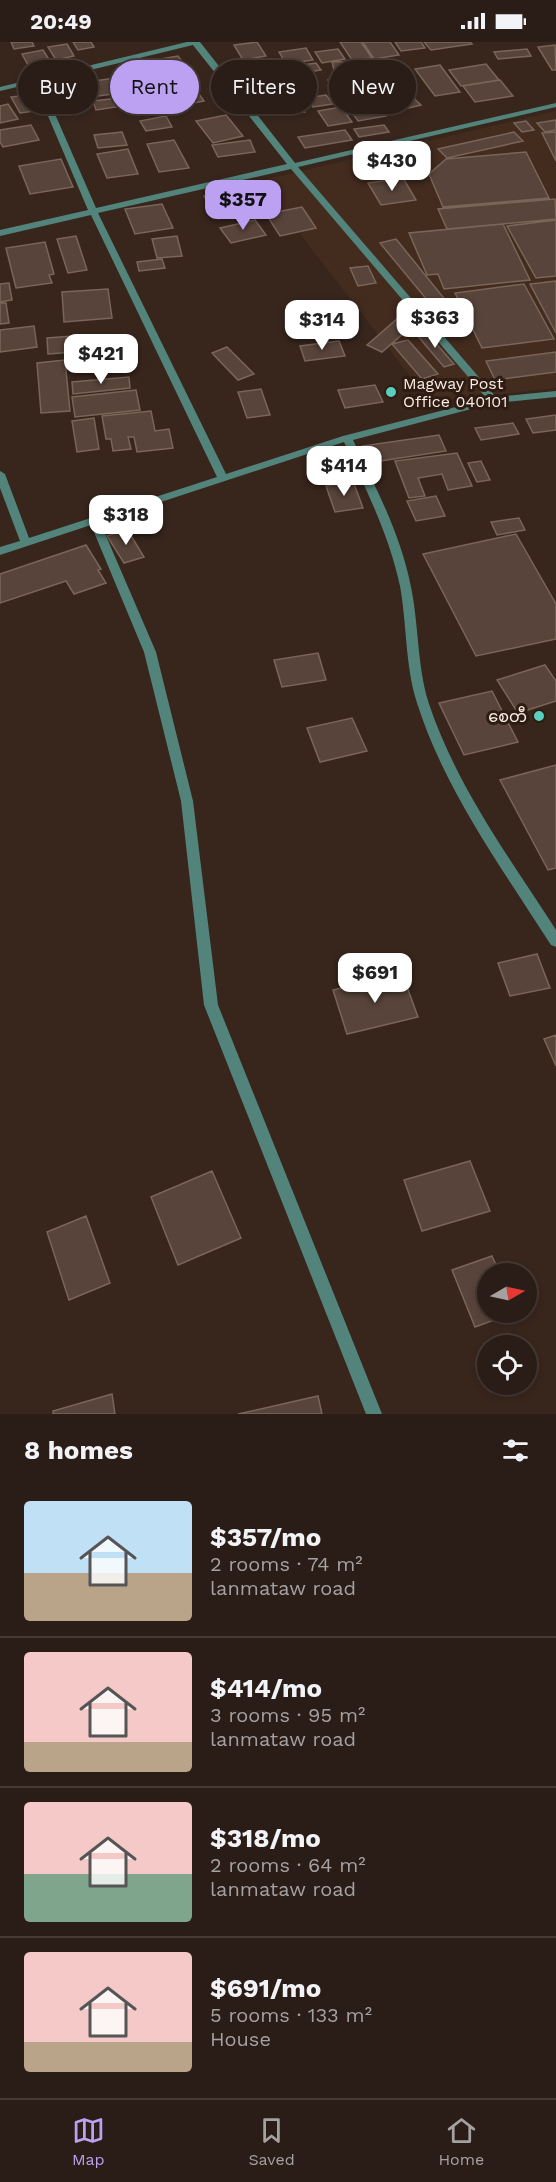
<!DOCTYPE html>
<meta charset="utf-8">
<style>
:root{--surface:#2a1c16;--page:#362923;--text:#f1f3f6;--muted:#a5a1a1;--line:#463a35;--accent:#bca0f2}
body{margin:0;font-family:"Work Sans","Noto Sans Myanmar",sans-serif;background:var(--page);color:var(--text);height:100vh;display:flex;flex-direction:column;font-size:22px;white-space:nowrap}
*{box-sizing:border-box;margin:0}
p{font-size:20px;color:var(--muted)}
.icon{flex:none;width:33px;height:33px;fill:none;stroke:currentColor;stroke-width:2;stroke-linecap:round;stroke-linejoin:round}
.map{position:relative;height:1372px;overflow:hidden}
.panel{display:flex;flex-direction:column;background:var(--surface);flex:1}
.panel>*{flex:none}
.top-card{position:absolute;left:18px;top:18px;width:520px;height:54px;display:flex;gap:12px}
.needle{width:39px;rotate:81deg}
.fabs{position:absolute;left:477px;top:1221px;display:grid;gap:12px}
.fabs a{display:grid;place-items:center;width:60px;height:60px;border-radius:50%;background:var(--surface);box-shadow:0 3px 9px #0003,0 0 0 2px var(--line);font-size:30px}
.price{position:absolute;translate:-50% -51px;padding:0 14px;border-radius:12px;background:#fff;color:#222;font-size:20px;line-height:39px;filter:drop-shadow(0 2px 3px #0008)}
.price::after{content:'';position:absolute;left:50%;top:36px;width:18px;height:14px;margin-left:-9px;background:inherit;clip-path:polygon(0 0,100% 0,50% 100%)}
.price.on{background:var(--accent);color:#111}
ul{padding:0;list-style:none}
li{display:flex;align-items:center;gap:18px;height:150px;padding:0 24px}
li+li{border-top:2px solid var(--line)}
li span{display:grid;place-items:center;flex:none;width:168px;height:120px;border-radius:6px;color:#555}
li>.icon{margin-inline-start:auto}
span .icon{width:72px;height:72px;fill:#fffc;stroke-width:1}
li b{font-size:26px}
h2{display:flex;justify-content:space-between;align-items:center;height:72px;padding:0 24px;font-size:26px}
.chip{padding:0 21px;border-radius:27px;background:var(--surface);box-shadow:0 3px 9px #0003,0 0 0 2px var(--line);font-size:21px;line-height:54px}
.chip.on{background:var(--accent);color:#111}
.status{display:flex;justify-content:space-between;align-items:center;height:42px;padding:0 30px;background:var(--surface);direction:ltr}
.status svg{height:16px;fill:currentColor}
.tab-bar{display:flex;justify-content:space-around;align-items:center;height:84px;border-top:2px solid var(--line);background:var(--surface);font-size:16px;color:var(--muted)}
.tab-bar a{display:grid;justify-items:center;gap:3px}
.tab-bar .on{color:var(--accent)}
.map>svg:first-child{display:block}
.built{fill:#432b1e}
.building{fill:#58443a;stroke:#7a655a;stroke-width:1.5}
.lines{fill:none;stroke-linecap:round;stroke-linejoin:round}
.street{fill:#52847b;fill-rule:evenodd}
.poi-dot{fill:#5acebd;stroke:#2e1c13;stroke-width:2}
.labels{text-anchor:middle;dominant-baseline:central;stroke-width:6;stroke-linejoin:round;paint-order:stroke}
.poi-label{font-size:16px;fill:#f8ece5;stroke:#2e1c13;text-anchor:start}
</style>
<div class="status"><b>20:49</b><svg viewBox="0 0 49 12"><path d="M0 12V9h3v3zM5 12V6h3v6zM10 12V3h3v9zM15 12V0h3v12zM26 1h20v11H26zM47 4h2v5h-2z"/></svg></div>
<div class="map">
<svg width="556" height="1372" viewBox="0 0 556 1372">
<rect width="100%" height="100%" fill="#38261d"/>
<path class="built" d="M556,69v277l-126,14 -171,-221z"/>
<path class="building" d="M11,0h21l2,4 -20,3z
M73,0h18l3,5 -16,3z
M257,0l9,14 -23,4 -9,-15z
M340,0h21l11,16 -20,2z
M363,0h27l9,13 -25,4z
M395,0h26l4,6 -24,3z
M424,0h46l2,2 -41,6z
M67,2l7,12 -18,4 -8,-13z
M555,3l1,25h-4l-14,-23z
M306,6l7,12 -27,4 -7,-12z
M338,7l7,10 -23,4 -7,-11z
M527,7l4,7 -33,3 -4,-7z
M43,8l7,11 -22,4 -6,-11z
M178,14l16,23 -36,6 -15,-23z
M357,19l2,8 -25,1 -2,-8z
M316,21l5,7 -37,6 -3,-8z
M399,21l7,10 -20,3 -7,-10z
M486,22l13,16 -38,6 -12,-16z
M440,23l20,27 -25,4 -20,-27z
M140,29l8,13 -20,3 -8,-13z
M348,34l11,14 -20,4 -11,-14z
M409,34l7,9 -19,4 -8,-10z
M115,36l6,15 -30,4 -5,-15z
M285,36l5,9 -16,2 -4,-9z
M500,38l13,16 -38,6 -12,-16z
M191,41l13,18 -30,6 -13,-18z
M150,46l6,12 -23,4 -6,-13z
M406,49l15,14 -25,6 -14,-14z
M26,53l9,16 -15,2 -9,-16z
M326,53l7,9 -20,3 -7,-9z
M119,56l4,8 -27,4 -3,-9z
M373,57l13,17 -28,5 -12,-17z
M299,59l6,11 -18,2 -5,-11z
M8,62l10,15 -18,4v-17z
M341,65l11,15 -24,4 -10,-15z
M226,73l17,21 -30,7 -17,-22z
M166,74l6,11 -26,4 -6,-10z
M556,78v10l-11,2 -8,-9z
M526,79l8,9 -12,2 -8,-9z
M31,83l8,15 -36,7 -3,-5v-12z
M384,83l5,7 -30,5 -5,-8z
M345,88l7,10 -47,8 -7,-11z
M122,90l5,13 -29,3 -4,-13z
M514,90l9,9 -76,17 -9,-9z
M556,90v29l-14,-28z
M174,98l15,28 -30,4 -12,-28z
M250,98l5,12 -37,5 -6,-12z
M128,107l10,25 -31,4 -10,-24z
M526,110l23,46 -106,9 -14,-33 17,-15z
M61,117l12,28 -43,7 -11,-28z
M403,136l13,22 -35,5 -13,-22z
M256,144l15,23 -53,10 -14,-23z
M555,157l1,20 -109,10 -9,-20z
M162,162l11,24 -38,6 -10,-25z
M302,165l14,21 -36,8 -14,-22z
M255,178l11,15 -35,8 -11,-15z
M556,178v56l-20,2 -29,-52z
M503,182l27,56 -86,9 -6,-15 -11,1 -18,-42z
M76,194l11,34 -19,3 -11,-34z
M177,194l5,20 -25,2 -5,-19z
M396,197l51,63 -15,4 -52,-63z
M45,200l9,32 -5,1 3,8 -36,5 -10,-40z
M162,217l3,9 -26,3 -2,-9z
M368,224l8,17 -18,3 -8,-18z
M556,239v52l-26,-49z
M9,241l3,17 -12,2v-18z
M524,242l30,55 -72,9 -27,-55z
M108,247l4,29 -48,4 -2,-30z
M0,261h6l3,20 -9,1z
M451,267l17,20 -14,4 -17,-20z
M405,270l15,7 -38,33 -15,-7z
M34,284l3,21 -37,5v-22z
M426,290l28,32 -10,3 -28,-33z
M87,293l1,16 -40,3 -1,-16z
M121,296l2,14 -28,2 -1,-14z
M408,298l30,34 -16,5 -30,-35z
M339,299l6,15 -40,5 -5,-15z
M227,305l27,27 -16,6 -26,-27z
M556,310v20l-61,8 -9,-19z
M124,315l1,12 -45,3 -1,-11z
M65,318l5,51 -29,2 -4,-50z
M129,335l1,11 -57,6 -1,-12z
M375,343l8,17 -38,6 -7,-18z
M261,347l9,26 -23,3 -9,-26z
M136,348l4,20 -65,7 -3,-20z
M151,369l4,20 14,-2 4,19 -36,4 -3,-15h-6l3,12 -18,2 -2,-12h-5l-4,-23z
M556,373v15l-23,3 -7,-14z
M94,376l5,31 -22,3 -5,-31z
M513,381l6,11 -38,6 -6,-12z
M439,393l7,16 -78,12 -6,-17z
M457,411l15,33 -24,4 -6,-16 -24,4 7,18 -16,2 -14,-37z
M481,419l9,19 -13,2 -9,-19z
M353,439l10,27 -28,4 -9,-26z
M436,454l9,20 -29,5 -9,-20z
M519,476l6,12 -28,5 -6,-13z
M127,487l17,28 -20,6 -17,-27z
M516,492l40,70v35l-80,17 -53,-102z
M86,503l15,24 -3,1 8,13 -32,11 -8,-13 -66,22v-29z
M318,611l8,27 -44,7 -8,-27z
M545,623l11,16v20l-38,12 -21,-33z
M492,649l26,51 -54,13 -25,-52z
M352,676l15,33 -47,11 -13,-34z
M556,723v103l-8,2 -48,-90z
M537,912l13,34 -40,8 -12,-33z
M402,931l16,44 -71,17 -14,-44z
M556,993v31l-12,-27z
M470,1119l20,50 -68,20 -18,-51z
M212,1129l29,67 -63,27 -27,-68z
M86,1174l24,67 -41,17 -22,-68z
M492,1214l8,18h-12v38h28l-41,15 -23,-57z
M112,1352l3,20h-62v-3z
M318,1354l4,18h-84z"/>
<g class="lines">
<path class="street" d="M187,0h13l95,121 261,-60v4l-258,60 198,230 60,-6v6l-62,6 -141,37c23,48 48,95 58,147 8,39 6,79 18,117 28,83 80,153 127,226v17l-5,-2c-49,-77 -106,-154 -134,-242 -12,-38 -10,-78 -17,-117 -11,-51 -34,-97 -56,-144l-244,80 56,130 37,149 25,204 164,409h-16l-162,-409 -23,-204 -37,-149 -53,-127 -91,30v-8l20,-6 -20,-53v-17l5,3 24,64 188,-61 -126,-262 -91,21v-6l88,-20 -54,-127 -34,8v-4zM193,3l94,119 -191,44 -55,-126zM291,127l196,230 -144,37 -117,38 -128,-261z"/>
</g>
<g class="poi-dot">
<circle cx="391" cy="350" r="6"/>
<circle cx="539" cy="674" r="6"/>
</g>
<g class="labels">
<g class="poi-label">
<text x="403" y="341">Magway Post<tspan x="403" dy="18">Office 040101</tspan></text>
<text x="527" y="674" text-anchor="end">စေတီ</text>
</g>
</g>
</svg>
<div class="fabs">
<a><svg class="needle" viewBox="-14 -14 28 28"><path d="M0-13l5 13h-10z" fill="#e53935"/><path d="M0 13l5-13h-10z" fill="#a5a1a1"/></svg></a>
<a><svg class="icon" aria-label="locate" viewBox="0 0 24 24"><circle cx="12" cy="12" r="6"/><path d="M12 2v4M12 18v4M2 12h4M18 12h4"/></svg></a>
</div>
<b class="price" style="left:392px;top:150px">$430</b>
<b class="price on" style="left:243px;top:189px">$357</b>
<b class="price" style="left:435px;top:307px">$363</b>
<b class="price" style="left:322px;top:309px">$314</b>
<b class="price" style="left:101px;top:343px">$421</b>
<b class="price" style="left:344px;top:455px">$414</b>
<b class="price" style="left:126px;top:504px">$318</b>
<b class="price" style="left:375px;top:962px">$691</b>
<div class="top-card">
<a class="chip">Buy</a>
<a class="chip on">Rent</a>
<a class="chip">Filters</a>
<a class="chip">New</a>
</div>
</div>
<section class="panel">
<h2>8 homes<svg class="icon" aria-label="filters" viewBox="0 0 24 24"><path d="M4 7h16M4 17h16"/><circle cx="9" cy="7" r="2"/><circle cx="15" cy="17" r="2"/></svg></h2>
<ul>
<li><span style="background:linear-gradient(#bfe0f5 60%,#b9a48a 0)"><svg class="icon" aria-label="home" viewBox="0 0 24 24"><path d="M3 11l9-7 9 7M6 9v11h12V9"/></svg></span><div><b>$357/mo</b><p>2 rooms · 74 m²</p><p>lanmataw road</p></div></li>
<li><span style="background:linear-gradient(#f6c9c9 75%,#b9a48a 0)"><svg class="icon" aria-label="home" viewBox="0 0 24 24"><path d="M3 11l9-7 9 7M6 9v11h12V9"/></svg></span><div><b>$414/mo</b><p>3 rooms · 95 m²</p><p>lanmataw road</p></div></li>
<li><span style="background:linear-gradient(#f6c9c9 60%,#7fa58c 0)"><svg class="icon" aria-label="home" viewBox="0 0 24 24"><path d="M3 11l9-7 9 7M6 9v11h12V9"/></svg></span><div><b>$318/mo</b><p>2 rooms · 64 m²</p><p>lanmataw road</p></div></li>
<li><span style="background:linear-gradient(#f6c9c9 75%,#b9a48a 0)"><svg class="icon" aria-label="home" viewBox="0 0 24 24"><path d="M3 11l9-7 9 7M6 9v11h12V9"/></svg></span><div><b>$691/mo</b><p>5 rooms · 133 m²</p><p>House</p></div></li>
</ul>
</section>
<nav class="tab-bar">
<a class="on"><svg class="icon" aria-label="map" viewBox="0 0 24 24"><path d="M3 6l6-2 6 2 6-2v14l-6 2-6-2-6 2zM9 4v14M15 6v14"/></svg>Map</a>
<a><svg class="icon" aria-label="saved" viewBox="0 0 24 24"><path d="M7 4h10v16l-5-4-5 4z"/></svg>Saved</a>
<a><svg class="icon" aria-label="home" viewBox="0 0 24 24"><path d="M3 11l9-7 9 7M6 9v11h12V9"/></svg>Home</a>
</nav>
